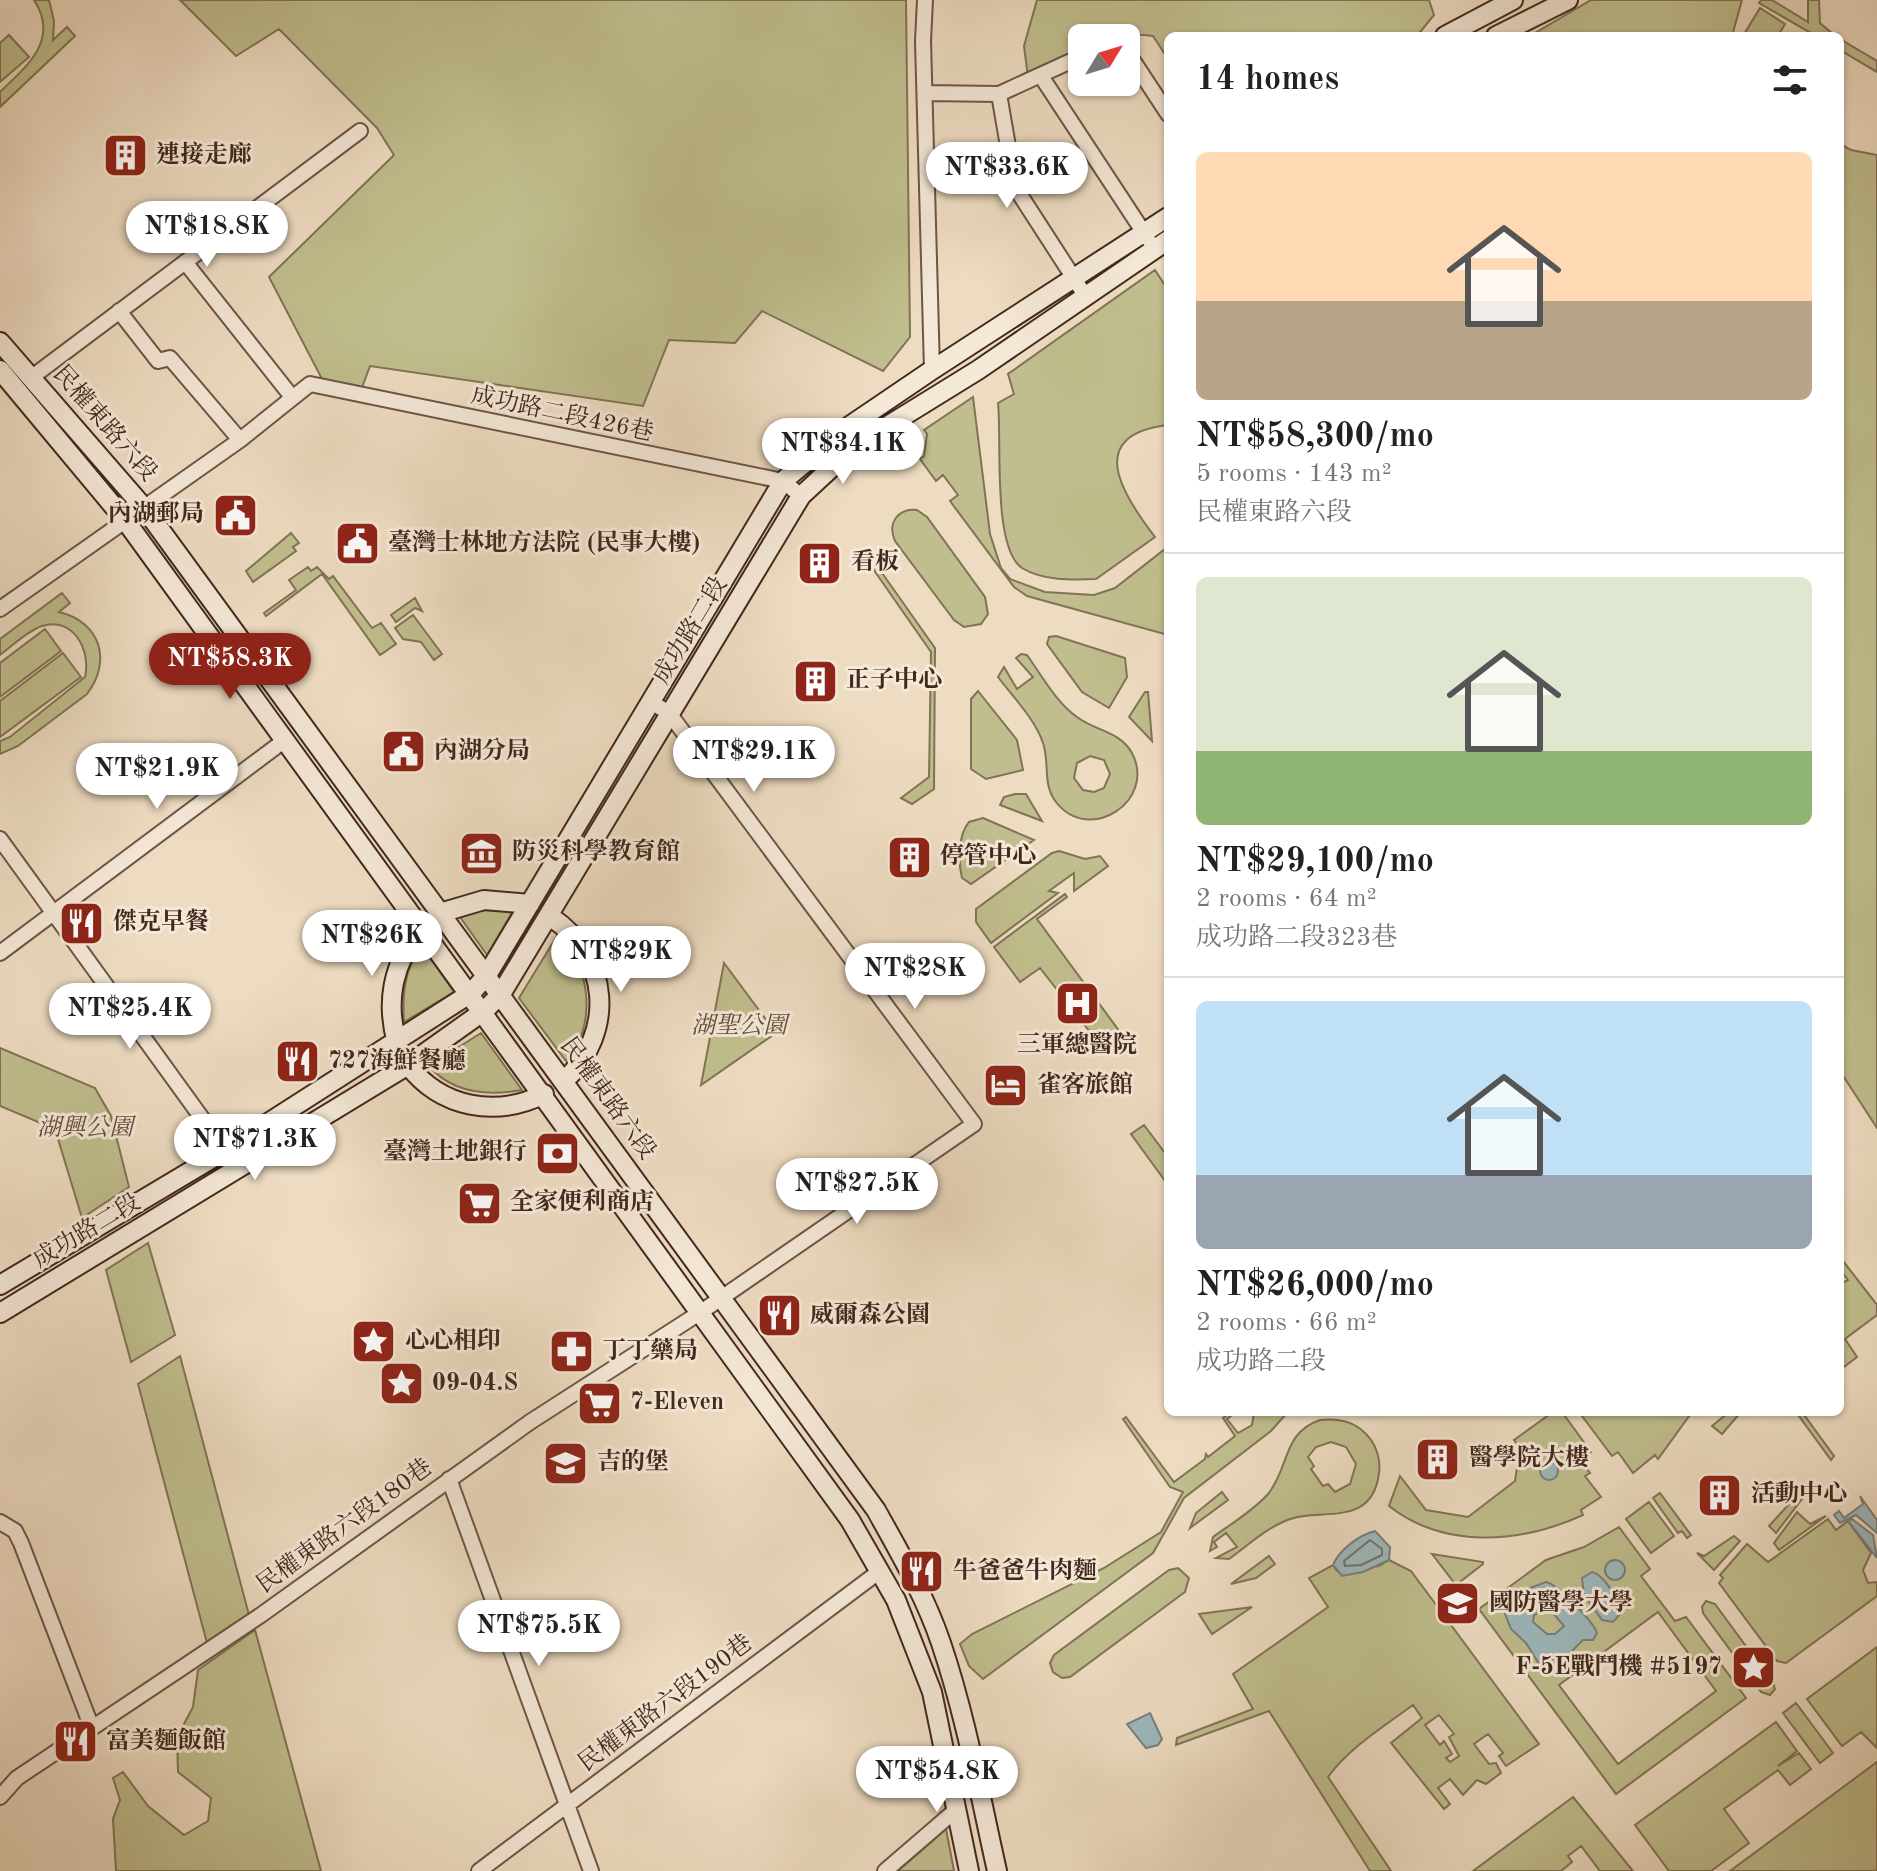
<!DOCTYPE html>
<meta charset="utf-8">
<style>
:root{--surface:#fff;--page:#f6f6f6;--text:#222;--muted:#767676;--line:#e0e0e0;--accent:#8f2418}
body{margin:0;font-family:"Old Standard TT","Noto Serif TC",serif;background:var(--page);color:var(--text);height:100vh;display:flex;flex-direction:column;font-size:30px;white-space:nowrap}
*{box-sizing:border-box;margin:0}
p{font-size:26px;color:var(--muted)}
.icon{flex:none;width:44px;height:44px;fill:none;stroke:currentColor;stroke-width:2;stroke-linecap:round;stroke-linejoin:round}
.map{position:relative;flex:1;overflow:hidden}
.sheet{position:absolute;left:1164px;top:32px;width:680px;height:1384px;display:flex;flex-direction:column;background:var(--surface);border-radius:12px;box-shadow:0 2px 6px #0004}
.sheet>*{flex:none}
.needle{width:52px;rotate:52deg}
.fabs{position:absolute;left:1068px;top:24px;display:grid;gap:16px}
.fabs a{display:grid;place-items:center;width:72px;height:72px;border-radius:12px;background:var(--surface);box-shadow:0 2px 6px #0004;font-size:40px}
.price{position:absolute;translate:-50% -68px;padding:0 18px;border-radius:28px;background:#fff;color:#222;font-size:26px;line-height:52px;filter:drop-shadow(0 2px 4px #0008)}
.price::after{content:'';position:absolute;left:50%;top:48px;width:24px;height:18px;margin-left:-12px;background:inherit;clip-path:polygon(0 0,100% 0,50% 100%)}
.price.on{background:var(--accent);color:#fff}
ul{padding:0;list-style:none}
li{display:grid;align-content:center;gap:16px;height:424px;padding:0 32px}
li+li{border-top:2px solid var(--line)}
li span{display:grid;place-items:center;height:248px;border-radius:12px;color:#555}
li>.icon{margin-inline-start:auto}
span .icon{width:144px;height:144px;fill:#fffc;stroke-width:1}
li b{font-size:34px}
h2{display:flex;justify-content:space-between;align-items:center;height:96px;padding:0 32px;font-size:34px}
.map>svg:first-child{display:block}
.green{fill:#c0be8e;stroke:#817356;stroke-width:2;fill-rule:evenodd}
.water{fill:#9db9bd;stroke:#797f7d;stroke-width:2;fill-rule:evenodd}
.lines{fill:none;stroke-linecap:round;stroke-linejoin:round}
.shore{stroke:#70706d;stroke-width:2}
.street-casing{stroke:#6d5546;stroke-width:18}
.secondary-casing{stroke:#42281d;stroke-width:22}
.street{stroke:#f4e8d7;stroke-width:14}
.secondary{stroke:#f4e8d7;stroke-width:18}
.labels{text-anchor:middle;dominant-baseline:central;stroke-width:6;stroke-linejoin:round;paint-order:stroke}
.poi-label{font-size:24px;font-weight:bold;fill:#42281d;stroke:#f4e8d7;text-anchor:start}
.street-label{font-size:24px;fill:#42281d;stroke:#f4e8d7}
.park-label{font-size:24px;font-style:italic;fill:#624e39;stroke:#f4e8d7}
</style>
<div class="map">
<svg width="1877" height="1871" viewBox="0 0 1877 1871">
<rect width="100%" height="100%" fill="#eedcc2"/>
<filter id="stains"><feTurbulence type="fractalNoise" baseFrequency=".0025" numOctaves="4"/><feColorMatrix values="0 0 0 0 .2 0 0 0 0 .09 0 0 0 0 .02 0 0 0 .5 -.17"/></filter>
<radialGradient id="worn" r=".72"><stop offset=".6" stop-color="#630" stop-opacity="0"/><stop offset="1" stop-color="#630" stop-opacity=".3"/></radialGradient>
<path class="green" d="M34,0h15l5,21 -1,19 14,-13 8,9 -75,71v-15c27,-26 60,-52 34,-92z
M180,0h726l4,337 -27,34 -121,-60 -27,32 -66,-3 -26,66 -273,-40 -10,27 -37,-12 -54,-104 125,-122 -17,-27 -98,-99 -43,27z
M1037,0h392l5,15 -17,21h-249v23l-15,-23c-28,-4 -43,2 -71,2v13l-54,26 -4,-31z
M1591,0h151l-10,36h-202z
M1761,0h11l36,22v-22h11l1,23 15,13h-19l-57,-33z
M1760,8l25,16 -7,12h-35z
M9,35l20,22 -29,25v-39z
M1840,39l37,22v11l-37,-22z
M1840,144l11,6 26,5v973l-37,-57z
M1155,270l13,20v135c-84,10 -46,69 -13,112l-59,42c-24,1 -53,2 -74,-11 -30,-20 -20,-130 -24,-165l16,-9 -6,-20z
M973,397l17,137 11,34 9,11 35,13 49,3 21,-7 50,-39 3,4v82l-141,-39 -13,-9 -64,-86 8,-6 -15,-20 -7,6 -16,-22 4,-3 3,-22 -3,-4z
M917,510l10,7 58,80 3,17 -7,10 -17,3 -10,-7 -59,-79c-8,-18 3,-33 22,-31z
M291,533l8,10 -6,4 3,4 -43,31 -7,-11z
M875,563l60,85 -1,141 -22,15 -11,-6 28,-21 2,-125 -60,-86z
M308,567l3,4 6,-4 12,12 4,-3 39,52 9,-5 15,21 -16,11 -58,-81 -56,42 -2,-3 32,-23 -7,-10z
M62,593l8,10 -11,9c42,10 53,49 28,82l-69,52 -18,8v-13l10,-4 75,-60c6,-26 -11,-61 -43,-51 -15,5 -30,20 -42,29v-16z
M415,598l7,13 -7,-3 -19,14 -5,-7z
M413,615l29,39 -8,6 -13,-18 -18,-3 -8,-11z
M45,629l16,22 -61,46v-34z
M1056,636l69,22 2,19 -18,31 -27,-16 -35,-48 2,-7z
M63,653l18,24 -81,60v-36z
M1021,654l6,1c15,21 29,47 50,62 18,14 43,14 55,36 25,48 -43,92 -76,49 -14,-18 -6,-39 -13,-59 -8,-24 -30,-46 -45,-66l6,-10 13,22 16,-12 -17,-19zM1090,756l14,4 6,14 -6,14 -10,4 -11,-2 -9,-12 3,-15z
M978,691l39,49 6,30 -37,9 -15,-10v-70z
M1145,692h3l4,49 -23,-24z
M1015,794h11l16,27 -42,-16 4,-8z
M983,818l51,22 -63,44 -9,-6c-4,-16 -4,-43 7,-56z
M1059,851l26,8 15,-3 8,10 -34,25v-18l-25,18 9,2 -67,50 -15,-21v-13l76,-56z
M1065,894l2,3 -30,22 83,113 -19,14 -61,-78 -20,14 -26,-35z
M482,910l31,1 -26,44 -27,-38z
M557,936c35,28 40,92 9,125l-47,-63z
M421,945l33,47 -50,30c-2,-30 1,-52 17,-77z
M724,963l52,70 -75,52z
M481,1033l41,57c-34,6 -69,4 -93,-24z
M0,1048l95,40 16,28 18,71 -47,31 -27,-89 -55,-23z
M1144,1125l24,32v28l-37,-51z
M148,1243l27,92 -44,27 -25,-92z
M1840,1257l37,48v10l-32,24 12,18 -17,13v-86l8,-4 -8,-10z
M180,1356l69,259 -42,28 -69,-259z
M1231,1412h5l-9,7 11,14 14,-8 2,-13 32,2 -15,17 -87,67 -31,55 -170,126 -14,-13 -9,-22 12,-10 132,-66 57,-36 22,-40 -13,-5 -47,-68 3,-2 48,65 31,-23 1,-5 2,3 27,-21 -12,-18z
M1553,1412h9l29,40 -11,8 10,13 -5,3 16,21 -20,13 2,5c-61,28 -138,35 -194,-9l11,-30 26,34 42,7 47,-36 5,-33 -6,-8z
M1579,1412h113l-34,47 -3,-4 -22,18 -15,-21 -6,4z
M1729,1412h12l-19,22 -10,-8z
M1796,1412h6l32,44 -3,4z
M1320,1420c17,-2 34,1 46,14 10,10 15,25 13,39 -7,57 -60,33 -94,48 -21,9 -38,25 -56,38l-13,-1 21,-11 -11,-14 -12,9 3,5 -7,4 3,-14c18,-13 40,-26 55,-43 22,-27 14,-61 52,-74zM1331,1442l15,5 10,17 -6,20 -15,8 -7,-8 -5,2 -12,-17 3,-3 -6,-9 8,-10z
M1801,1491l4,4 -29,38 -7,-7z
M1222,1492l6,8 -38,28 6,-15z
M1660,1493l31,42 -4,3 -5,-7 -4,2 -25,-35z
M1649,1502l25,34 -23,17 -25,-34z
M1797,1512l13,12 16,-8 -47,34 -5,-7z
M1828,1519l8,11 12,-9 23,32 -8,17 5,13 9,-1v14l-91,67 -9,-2 -58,-78 4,-5 -3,-3 27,-31 21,18z
M1619,1527l31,42 -9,7 34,45 11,-4 60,81 -130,96 -137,-185 67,-49 38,-13zM1658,1612l58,79 -98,73 -59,-79z
M1734,1536l6,5 -26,29 -17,-17 7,3z
M1432,1554l51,8v2l-27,21z
M1269,1556l6,8 -19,14 -25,6z
M1389,1560l22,11 128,173 -33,22 -7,-10 4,-3 -15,-19 -14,10 15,20 7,-1 5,10 -15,11 -9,-4 -14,15 -13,-16 -12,9 12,16 -6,5 -53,-66 31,-25 -9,-13c-30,22 -64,43 -85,72l63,94h-21l-101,-160 -93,34 1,-7 76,-29 -20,-35 95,-67 -19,-29 24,-13 4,6 42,-5zM1439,1715l15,19 -5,3 10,19 -9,6 -4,-4 6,-4 -8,-13 -4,4 -15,-20z
M1178,1568l11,10 -4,14 -115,85 -8,1 -9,-6 -3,-9 4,-8 115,-85z
M1706,1601l9,3 58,79 2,6 -5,6 -9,-3 -58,-79 -1,-6z
M1252,1607l-40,27 -13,-20z
M255,1630l66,241h-205l-3,-52 7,-19 -7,-22 10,-6 25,34 36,29 24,-14 3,-23 -33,-26 -1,-35 16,-30 5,-37z
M1877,1647v101l-16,-16 -19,14 -35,-47z
M1796,1703l37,50 -13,10 -37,-50z
M1776,1722l21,29 -19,15 21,-13 12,16 -21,16 -12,-15 -54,39 25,34 -38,28h-42l-34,-46z
M1877,1762v109h-147z
M1573,1797l60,74h-33l-19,-25 -13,10 4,6 -11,9h-88z
M946,1829l8,42h-56z"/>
<path class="water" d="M1540 1471a9 9 0 1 1 18 0a9 9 0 1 1-18 0Z
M1860,1496l17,24v13l-21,-18 -16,8 -6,-8 5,-4 5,7 19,-14z
M1852,1519l21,16 4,23 -29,-37z
M1375,1531l15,16 -1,13 -26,12 -21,4 -9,-11c6,-15 26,-30 42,-34z
M1605 1570a10 10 0 1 1 20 0a10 10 0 1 1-20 0Z
M1592,1572c12,3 29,29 28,42l-7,8 -11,-2 -18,-25 -2,-17z
M1546,1582c12,2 48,41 51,51l-4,7h-10l-17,17 -19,3 -6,7 -15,-24 -15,-14 -7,-18 8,-1 15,-21zM1542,1611l11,2 11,13 -9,8h-8l-14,-12 1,-7z
M1150,1713l12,26 -4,6 -12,3 -19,-24z"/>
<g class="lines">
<path class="shore" d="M1370,1540l12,9v6l-21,10 -16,1 -1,-5z"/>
<defs>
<path id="street" d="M925,0l-2,41 9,329
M1126,50l42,64
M1041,76l107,163
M925,93l74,1 83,-38
M999,94l16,93 71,110
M185,262l107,135
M119,311l39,50 12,-3 70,82
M32,377l328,-246
M0,609l240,-169 70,-56 473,97 18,15
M0,839l238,329
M0,953l285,-213
M449,1479l142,392
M0,1522l15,9 6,12 71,185
M0,1797l17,-19 244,-163 269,-193 171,-110 273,-188 -305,-411 -18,-11
M479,1871l401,-300
M885,1871l72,-62"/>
<path id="secondary" d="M1445,36l68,-36
M1496,36l72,-36
M0,342l145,167 731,1001c24,43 49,86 65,133 25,74 39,152 56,228
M0,370l125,150 725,1000 46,80 36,92 37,179
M440,913l44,-13 46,4
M551,917c59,40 65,115 13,164
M397,1043c-12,-43 -4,-80 24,-115
M408,1065c33,43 88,53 136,29
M0,1285l226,-135 245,-157 16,-18 296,-494 62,-52 87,-59 236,-153
M0,1313l408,-248 76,-54 17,-17 300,-498 54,-50 123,-76 190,-130"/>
</defs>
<use href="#street" class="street-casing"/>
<use href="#secondary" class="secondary-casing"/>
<use href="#street" class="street"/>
<use href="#secondary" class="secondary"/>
</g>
<defs>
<symbol id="building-square" viewBox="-11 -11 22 22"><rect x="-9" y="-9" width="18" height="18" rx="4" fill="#8f2418" stroke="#f4e8d7"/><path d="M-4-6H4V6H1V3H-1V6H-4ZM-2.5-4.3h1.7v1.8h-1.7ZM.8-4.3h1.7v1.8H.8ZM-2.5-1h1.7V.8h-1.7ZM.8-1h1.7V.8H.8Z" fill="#fff"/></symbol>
<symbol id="civic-square" viewBox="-11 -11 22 22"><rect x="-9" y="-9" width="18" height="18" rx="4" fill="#8f2418" stroke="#f4e8d7"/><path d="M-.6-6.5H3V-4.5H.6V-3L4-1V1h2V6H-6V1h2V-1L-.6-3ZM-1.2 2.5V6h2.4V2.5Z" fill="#fff"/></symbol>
<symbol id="museum-square" viewBox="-11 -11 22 22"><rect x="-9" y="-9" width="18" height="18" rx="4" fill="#8f2418" stroke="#f4e8d7"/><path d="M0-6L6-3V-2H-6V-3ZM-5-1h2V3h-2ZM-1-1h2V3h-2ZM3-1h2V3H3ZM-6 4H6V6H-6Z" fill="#fff"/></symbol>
<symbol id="restaurant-square" viewBox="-11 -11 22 22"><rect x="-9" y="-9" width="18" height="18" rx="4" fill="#8f2418" stroke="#f4e8d7"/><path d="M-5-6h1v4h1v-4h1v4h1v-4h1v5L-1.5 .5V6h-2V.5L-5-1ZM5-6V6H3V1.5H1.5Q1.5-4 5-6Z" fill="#fff"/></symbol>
<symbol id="hospital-square" viewBox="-11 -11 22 22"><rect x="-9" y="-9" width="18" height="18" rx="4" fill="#8f2418" stroke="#f4e8d7"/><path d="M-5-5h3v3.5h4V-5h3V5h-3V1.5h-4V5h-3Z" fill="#fff"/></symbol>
<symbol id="hotel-square" viewBox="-11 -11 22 22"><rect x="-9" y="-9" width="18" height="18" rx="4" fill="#8f2418" stroke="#f4e8d7"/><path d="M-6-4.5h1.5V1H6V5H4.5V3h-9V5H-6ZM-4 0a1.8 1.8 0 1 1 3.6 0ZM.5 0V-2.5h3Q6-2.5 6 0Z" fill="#fff"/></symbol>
<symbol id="bank-square" viewBox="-11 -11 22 22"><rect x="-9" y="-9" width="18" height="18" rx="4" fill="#8f2418" stroke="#f4e8d7"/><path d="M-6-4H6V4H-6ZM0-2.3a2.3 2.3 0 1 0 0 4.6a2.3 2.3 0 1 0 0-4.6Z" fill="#fff"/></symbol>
<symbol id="supermarket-square" viewBox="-11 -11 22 22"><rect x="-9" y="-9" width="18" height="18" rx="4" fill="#8f2418" stroke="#f4e8d7"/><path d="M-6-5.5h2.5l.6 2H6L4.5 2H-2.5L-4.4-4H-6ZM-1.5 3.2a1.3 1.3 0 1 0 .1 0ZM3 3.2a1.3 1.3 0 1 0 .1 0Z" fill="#fff"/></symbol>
<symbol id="sight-square" viewBox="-11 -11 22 22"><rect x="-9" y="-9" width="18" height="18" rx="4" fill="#8f2418" stroke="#f4e8d7"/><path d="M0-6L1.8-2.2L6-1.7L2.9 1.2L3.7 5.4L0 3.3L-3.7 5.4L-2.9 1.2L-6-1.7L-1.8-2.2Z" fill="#fff"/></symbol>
<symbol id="pharmacy-square" viewBox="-11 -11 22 22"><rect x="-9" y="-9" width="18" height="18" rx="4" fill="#8f2418" stroke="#f4e8d7"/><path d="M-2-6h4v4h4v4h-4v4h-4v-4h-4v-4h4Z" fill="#fff"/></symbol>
<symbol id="school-square" viewBox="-11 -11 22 22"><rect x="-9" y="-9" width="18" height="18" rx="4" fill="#8f2418" stroke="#f4e8d7"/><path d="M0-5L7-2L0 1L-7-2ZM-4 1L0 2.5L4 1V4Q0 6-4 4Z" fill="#fff"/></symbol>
<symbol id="university-square" viewBox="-11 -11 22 22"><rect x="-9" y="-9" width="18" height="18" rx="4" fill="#8f2418" stroke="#f4e8d7"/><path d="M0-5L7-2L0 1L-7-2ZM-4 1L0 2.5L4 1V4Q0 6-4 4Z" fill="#fff"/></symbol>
</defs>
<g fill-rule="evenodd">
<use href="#building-square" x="100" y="130" width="51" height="51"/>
<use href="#civic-square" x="210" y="490" width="51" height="51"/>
<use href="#civic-square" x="332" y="518" width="51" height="51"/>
<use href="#building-square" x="794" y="538" width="51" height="51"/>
<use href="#building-square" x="790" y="656" width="51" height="51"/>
<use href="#civic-square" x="378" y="726" width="51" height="51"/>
<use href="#museum-square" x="456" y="828" width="51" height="51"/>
<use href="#building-square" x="884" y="832" width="51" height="51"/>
<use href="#restaurant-square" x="56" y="898" width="51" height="51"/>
<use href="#hospital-square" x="1052" y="978" width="51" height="51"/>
<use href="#restaurant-square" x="272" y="1036" width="51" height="51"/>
<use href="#hotel-square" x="980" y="1060" width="51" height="51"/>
<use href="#bank-square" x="532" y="1128" width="51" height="51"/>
<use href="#supermarket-square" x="454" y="1178" width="51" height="51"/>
<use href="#restaurant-square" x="754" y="1290" width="51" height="51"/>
<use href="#sight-square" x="348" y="1316" width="51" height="51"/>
<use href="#pharmacy-square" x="546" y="1326" width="51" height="51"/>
<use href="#sight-square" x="376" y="1358" width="51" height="51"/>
<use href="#supermarket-square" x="574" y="1378" width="51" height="51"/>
<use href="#building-square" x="1412" y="1434" width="51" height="51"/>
<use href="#school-square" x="540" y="1438" width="51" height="51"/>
<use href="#building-square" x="1694" y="1470" width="51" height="51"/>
<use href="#restaurant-square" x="896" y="1546" width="51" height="51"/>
<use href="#university-square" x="1432" y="1578" width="51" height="51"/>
<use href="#sight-square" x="1728" y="1642" width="51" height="51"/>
<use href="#restaurant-square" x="50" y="1716" width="51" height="51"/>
</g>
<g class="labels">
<g class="poi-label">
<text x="156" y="156">連接走廊</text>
<text x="204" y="515" text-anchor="end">內湖郵局</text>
<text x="388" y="544">臺灣士林地方法院 (民事大樓)</text>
<text x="851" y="563">看板</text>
<text x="846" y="681">正子中心</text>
<text x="434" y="752">內湖分局</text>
<text x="512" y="853">防災科學教育館</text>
<text x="940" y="857">停管中心</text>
<text x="113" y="923">傑克早餐</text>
<text x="1077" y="1046" text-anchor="middle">三軍總醫院</text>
<text x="328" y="1062">727海鮮餐廳</text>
<text x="1037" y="1086">雀客旅館</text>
<text x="527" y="1153" text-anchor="end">臺灣土地銀行</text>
<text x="510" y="1203">全家便利商店</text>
<text x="810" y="1316">威爾森公園</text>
<text x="405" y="1342">心心相印</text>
<text x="602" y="1352">丁丁藥局</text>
<text x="432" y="1384">09-04.S</text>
<text x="630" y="1403">7-Eleven</text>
<text x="1469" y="1459">醫學院大樓</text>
<text x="597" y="1463">吉的堡</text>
<text x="1751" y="1495">活動中心</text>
<text x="953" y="1572">牛爸爸牛肉麵</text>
<text x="1489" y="1604">國防醫學大學</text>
<text x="1722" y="1668" text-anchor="end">F-5E戰鬥機 #5197</text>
<text x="106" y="1742">富美麵飯館</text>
</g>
<g class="street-label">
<text transform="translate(562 415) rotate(12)">成功路二段426巷</text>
<text transform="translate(104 424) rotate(49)">民權東路六段</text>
<text transform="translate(691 631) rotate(-59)">成功路二段</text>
<text transform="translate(607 1099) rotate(54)">民權東路六段</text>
<text transform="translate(87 1232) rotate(-31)">成功路二段</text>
<text transform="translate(345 1527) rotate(-36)">民權東路六段180巷</text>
<text transform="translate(666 1704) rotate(-37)">民權東路六段190巷</text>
</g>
<g class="park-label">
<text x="739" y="1027">湖聖公園</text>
<text x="85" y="1129">湖興公園</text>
</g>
</g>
<rect width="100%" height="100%" filter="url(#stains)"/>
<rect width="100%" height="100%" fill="url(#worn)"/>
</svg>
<div class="fabs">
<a><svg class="needle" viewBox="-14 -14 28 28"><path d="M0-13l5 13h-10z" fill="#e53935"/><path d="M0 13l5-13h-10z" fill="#767676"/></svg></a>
</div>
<b class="price" style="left:1007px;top:210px">NT$33.6K</b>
<b class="price" style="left:207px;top:269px">NT$18.8K</b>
<b class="price" style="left:843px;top:486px">NT$34.1K</b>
<b class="price on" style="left:230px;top:701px">NT$58.3K</b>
<b class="price" style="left:754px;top:794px">NT$29.1K</b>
<b class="price" style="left:157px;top:811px">NT$21.9K</b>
<b class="price" style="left:372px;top:978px">NT$26K</b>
<b class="price" style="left:621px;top:994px">NT$29K</b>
<b class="price" style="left:915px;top:1011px">NT$28K</b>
<b class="price" style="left:130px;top:1051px">NT$25.4K</b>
<b class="price" style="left:255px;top:1182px">NT$71.3K</b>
<b class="price" style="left:857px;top:1226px">NT$27.5K</b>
<b class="price" style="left:539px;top:1668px">NT$75.5K</b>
<b class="price" style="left:937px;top:1814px">NT$54.8K</b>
<section class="sheet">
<h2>14 homes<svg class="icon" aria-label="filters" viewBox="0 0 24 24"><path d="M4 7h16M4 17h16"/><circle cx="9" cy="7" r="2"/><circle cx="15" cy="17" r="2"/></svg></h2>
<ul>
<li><span style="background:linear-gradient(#ffd9b3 60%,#b9a48a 0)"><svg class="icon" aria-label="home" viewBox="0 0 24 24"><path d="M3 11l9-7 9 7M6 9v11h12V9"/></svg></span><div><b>NT$58,300/mo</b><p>5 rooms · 143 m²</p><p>民權東路六段</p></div></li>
<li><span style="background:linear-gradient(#dfe7d0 70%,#8fb573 0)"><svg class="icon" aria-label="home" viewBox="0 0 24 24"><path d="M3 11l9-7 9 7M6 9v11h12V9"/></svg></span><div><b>NT$29,100/mo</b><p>2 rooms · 64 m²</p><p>成功路二段323巷</p></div></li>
<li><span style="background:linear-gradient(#bfe0f5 70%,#9aa5b1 0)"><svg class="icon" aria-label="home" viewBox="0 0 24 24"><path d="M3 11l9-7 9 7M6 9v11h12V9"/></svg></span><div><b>NT$26,000/mo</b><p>2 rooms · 66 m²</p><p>成功路二段</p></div></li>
</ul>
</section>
</div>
